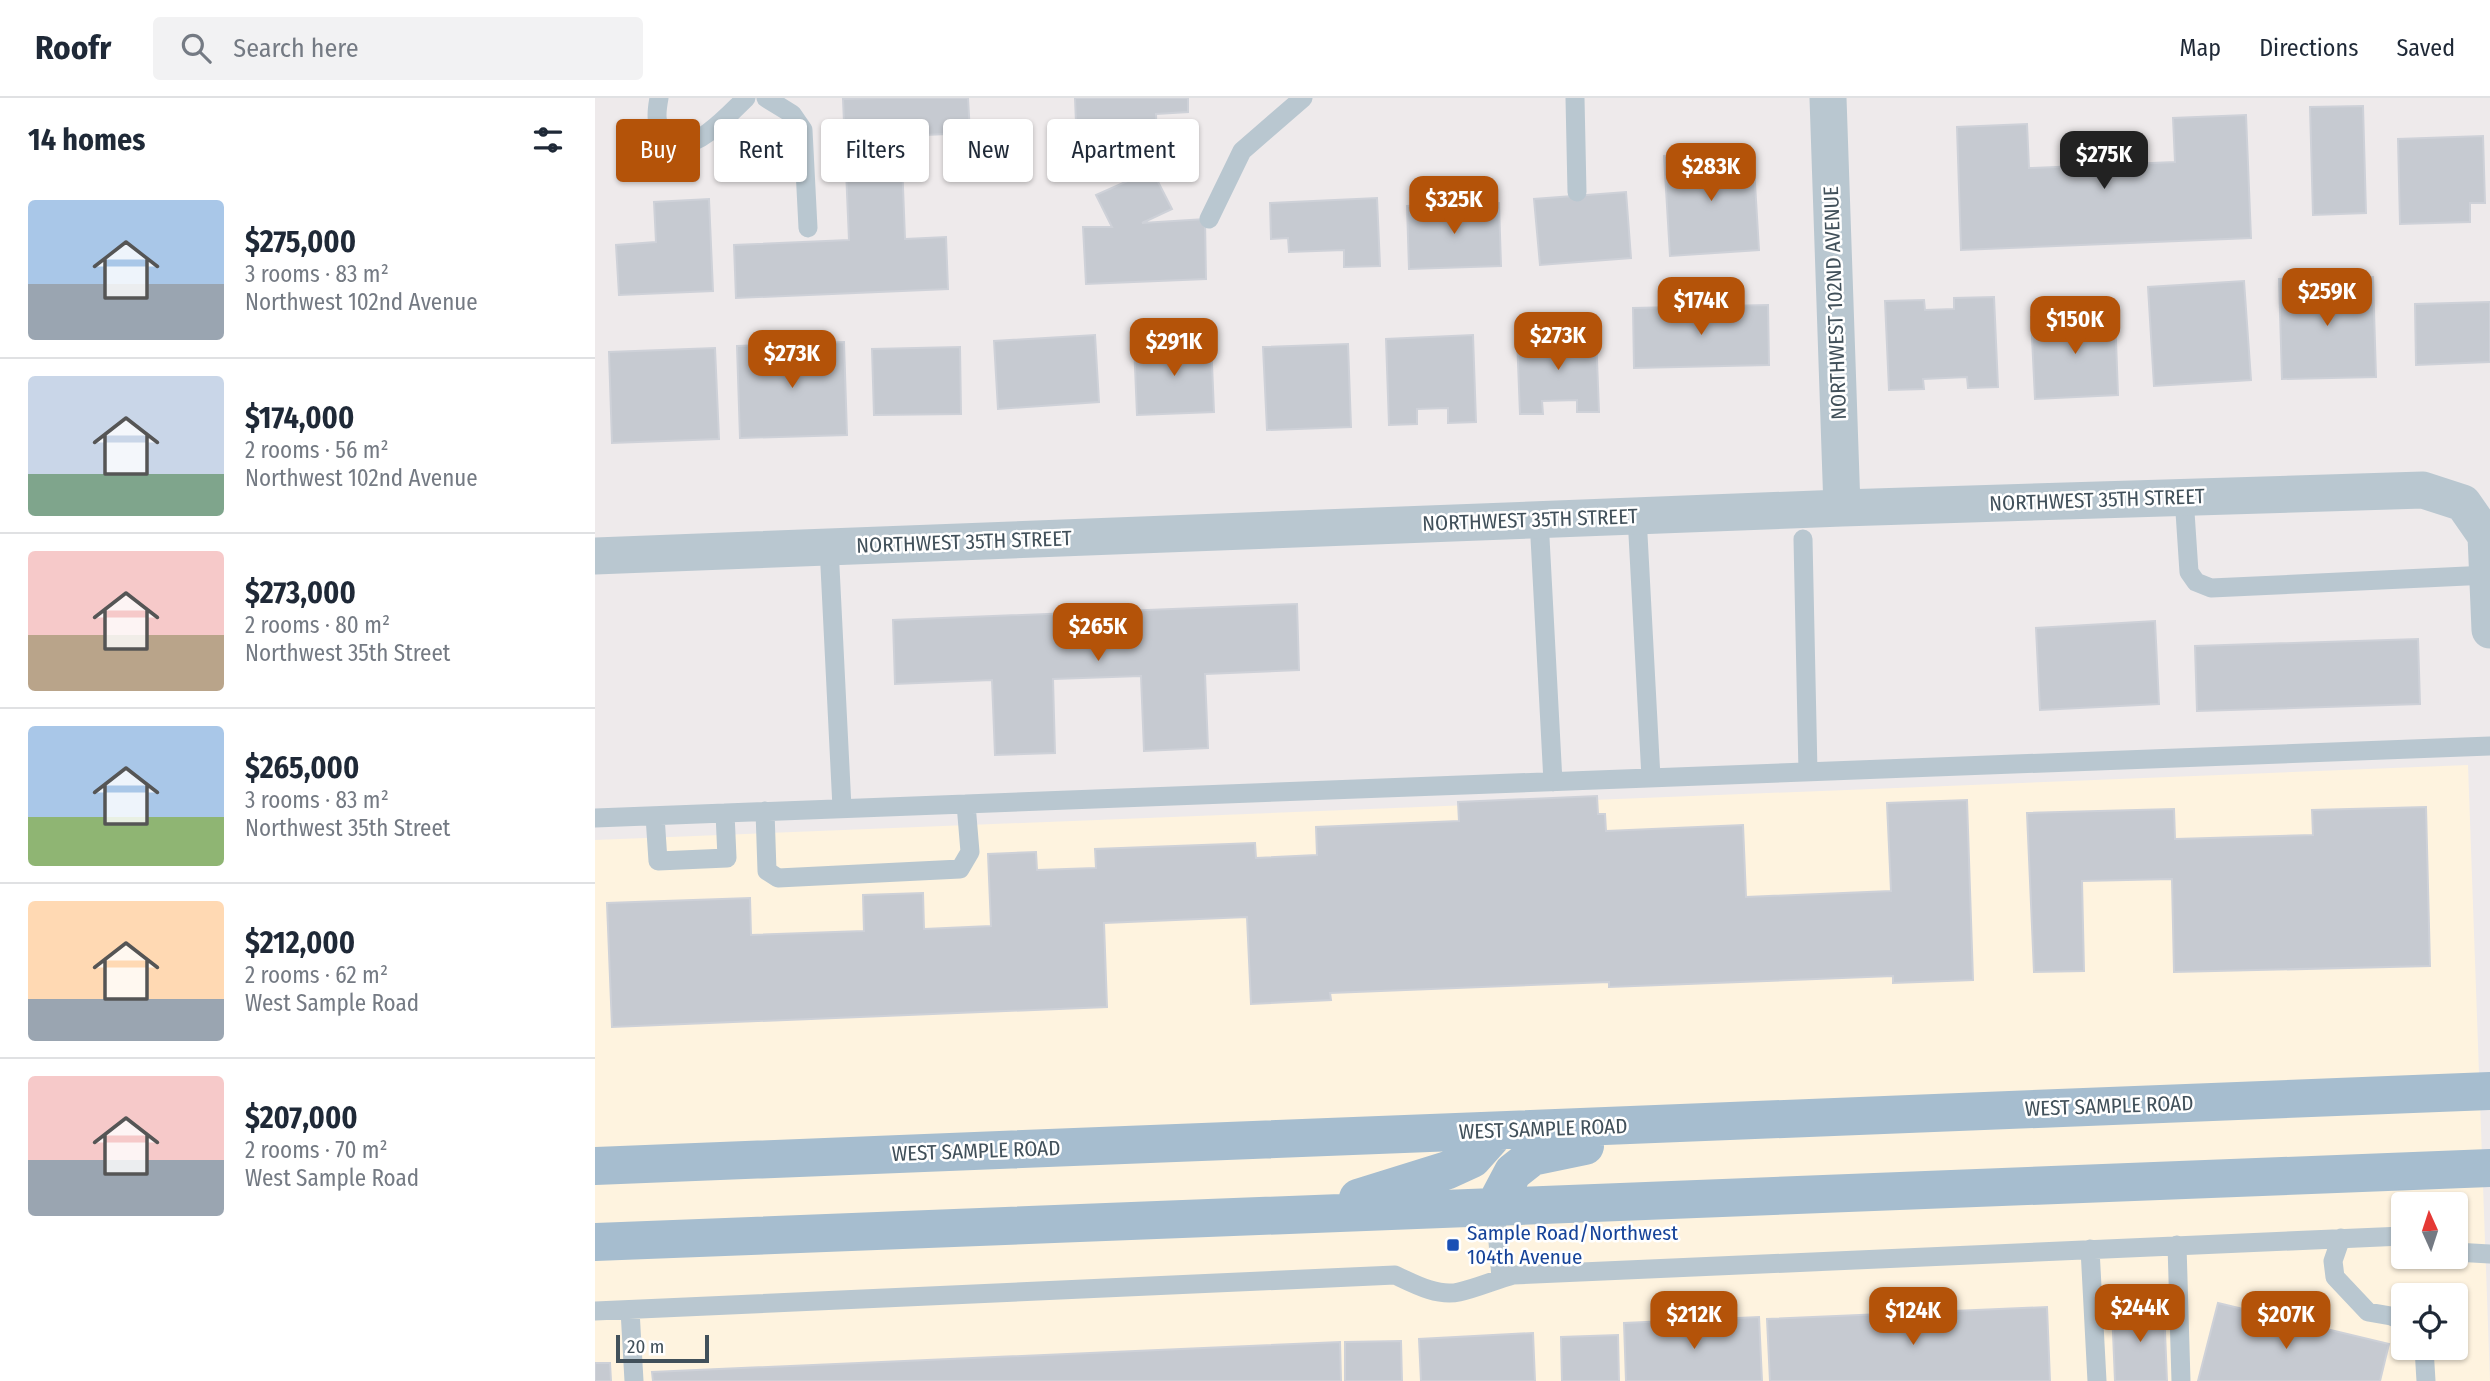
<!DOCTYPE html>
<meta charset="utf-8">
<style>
:root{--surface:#fff;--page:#f2f2f3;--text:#1f2937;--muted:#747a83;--line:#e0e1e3;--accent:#b45309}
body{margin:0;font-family:"Fira Sans Condensed",sans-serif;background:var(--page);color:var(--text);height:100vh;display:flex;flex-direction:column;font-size:26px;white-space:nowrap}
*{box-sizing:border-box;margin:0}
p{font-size:23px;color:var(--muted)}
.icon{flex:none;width:38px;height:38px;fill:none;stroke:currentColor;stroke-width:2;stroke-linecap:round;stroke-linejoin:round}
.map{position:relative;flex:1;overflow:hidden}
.drawer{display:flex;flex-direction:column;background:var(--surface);width:595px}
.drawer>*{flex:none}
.top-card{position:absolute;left:21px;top:21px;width:665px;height:63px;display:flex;gap:14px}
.needle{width:46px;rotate:357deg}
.tools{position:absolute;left:1796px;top:1094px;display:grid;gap:14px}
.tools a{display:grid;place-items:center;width:77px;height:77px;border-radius:7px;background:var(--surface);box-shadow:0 2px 5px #0004;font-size:35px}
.scale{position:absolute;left:21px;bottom:18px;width:93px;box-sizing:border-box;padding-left:7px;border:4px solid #41505a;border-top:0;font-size:19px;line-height:24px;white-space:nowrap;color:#41505a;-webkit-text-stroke:5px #fff;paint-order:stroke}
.price{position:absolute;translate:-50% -60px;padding:0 16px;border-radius:14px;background:var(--accent);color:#fff;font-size:23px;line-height:46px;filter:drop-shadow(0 2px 4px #0008)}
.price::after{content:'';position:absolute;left:50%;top:42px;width:21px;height:16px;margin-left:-10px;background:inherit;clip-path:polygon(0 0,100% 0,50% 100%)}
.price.active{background:#222;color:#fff}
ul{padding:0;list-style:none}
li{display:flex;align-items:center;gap:21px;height:175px;padding:0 28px}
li+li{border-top:2px solid var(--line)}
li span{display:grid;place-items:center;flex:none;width:196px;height:140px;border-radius:7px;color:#555}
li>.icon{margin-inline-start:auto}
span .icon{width:84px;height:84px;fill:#fffc;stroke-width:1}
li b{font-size:30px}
h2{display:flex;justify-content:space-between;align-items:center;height:84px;padding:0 28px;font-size:30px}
.pill{padding:0 24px;border-radius:7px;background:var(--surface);box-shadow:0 2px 5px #0004;font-size:24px;line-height:63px}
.pill.active{background:var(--accent);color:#fff}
header{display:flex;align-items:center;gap:42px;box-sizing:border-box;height:98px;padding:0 35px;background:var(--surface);border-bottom:2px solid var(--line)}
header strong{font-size:33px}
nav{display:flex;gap:38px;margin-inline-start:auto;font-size:24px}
.search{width:490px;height:63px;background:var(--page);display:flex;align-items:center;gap:18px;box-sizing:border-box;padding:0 24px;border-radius:7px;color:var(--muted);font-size:26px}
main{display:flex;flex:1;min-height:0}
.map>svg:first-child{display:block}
.commercial{fill:#fef3df;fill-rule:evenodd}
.building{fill:#c6cad1;stroke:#ced1d8;stroke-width:2}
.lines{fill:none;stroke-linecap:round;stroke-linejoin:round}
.lane{stroke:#b9c7d0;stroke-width:19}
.street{stroke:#b9c7d0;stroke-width:37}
.primary{stroke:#a6bdcf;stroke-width:38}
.transit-dot{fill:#1a4fb4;stroke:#fff;stroke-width:2.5}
.labels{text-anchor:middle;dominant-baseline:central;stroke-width:5;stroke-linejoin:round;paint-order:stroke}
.street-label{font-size:21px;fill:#41505a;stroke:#fff}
.transit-label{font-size:21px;fill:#164399;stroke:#fff;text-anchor:start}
</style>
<header>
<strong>Roofr</strong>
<div class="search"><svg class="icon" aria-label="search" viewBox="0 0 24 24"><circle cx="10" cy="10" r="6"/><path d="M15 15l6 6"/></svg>Search here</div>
<nav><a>Map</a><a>Directions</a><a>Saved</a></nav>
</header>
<main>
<section class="drawer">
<h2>14 homes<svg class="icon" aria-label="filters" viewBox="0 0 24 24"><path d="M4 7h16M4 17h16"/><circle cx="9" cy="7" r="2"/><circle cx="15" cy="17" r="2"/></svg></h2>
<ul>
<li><span style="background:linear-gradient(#a9c7e8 60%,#9aa5b1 0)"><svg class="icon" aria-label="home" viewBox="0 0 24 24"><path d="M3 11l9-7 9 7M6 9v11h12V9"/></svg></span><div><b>$275,000</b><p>3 rooms · 83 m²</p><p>Northwest 102nd Avenue</p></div></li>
<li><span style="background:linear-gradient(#c9d6e8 70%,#7fa58c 0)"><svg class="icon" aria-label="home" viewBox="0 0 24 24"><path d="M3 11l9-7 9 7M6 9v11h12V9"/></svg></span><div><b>$174,000</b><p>2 rooms · 56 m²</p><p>Northwest 102nd Avenue</p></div></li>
<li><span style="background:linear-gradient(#f6c9c9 60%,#b9a48a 0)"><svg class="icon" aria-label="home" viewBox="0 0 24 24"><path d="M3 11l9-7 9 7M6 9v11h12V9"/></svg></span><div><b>$273,000</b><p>2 rooms · 80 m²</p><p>Northwest 35th Street</p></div></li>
<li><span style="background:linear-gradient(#a9c7e8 65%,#8fb573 0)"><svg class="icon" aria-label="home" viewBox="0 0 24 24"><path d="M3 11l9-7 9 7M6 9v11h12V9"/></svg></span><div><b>$265,000</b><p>3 rooms · 83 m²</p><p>Northwest 35th Street</p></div></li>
<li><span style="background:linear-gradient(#ffd9b3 70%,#9aa5b1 0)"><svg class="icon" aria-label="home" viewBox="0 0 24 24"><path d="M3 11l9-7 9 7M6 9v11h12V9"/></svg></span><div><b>$212,000</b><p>2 rooms · 62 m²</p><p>West Sample Road</p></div></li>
<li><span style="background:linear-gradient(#f6c9c9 60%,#9aa5b1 0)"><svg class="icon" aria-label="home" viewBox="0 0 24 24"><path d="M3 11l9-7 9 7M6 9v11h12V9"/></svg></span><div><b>$207,000</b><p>2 rooms · 70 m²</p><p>West Sample Road</p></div></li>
</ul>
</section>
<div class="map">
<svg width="1895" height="1283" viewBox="0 0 1895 1283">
<rect width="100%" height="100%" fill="#eeeaeb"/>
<path class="commercial" d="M1873,667l22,616h-1895v-541zM1808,1106h52v52h-52zM1808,1197h52v53h-52z"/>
<path class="building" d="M289,0h84l2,35 -69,3 4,103 41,-2 2,52 -212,9 -2,-53 115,-5 -6,-141z
M480,0h113v14l-32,2 1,32 -80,2z
M1768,8l3,107 -53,2 -3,-108z
M1651,17l5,123 -290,12 -4,-123 70,-3 2,44 146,-6 -2,-44z
M1888,38l2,67h-15v19l-70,2 -2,-85z
M1158,52l6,100 -89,6 -6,-100z
M557,72l20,39 -30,14 63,-4 1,60 -120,5 -3,-57h29l-16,-32z
M1031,94l5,66 -91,7 -6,-66z
M782,100l3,68 -36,1v-17l-55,2 -1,-14 -17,1 -1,-36z
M114,101l4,92 -94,4 -3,-50 40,-3 -2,-40z
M904,105l2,63 -92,3 -2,-63z
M1778,179l3,100 -94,2 -3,-100z
M1649,183l7,99 -97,6 -6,-99z
M1399,199l4,90 -30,1 -1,-11 -44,2 1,10 -35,1 -4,-89 39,-1 1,10 29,-1v-11z
M1895,204v60l-74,3 -1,-61z
M1173,207l1,60 -135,3 -1,-60z
M1520,215l3,82 -83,4 -4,-82z
M1001,236l3,78h-22v-12l-35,1 1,13h-23l-3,-77z
M500,237l4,67 -101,7 -4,-68z
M878,237l3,87 -28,1v-15l-31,1v15l-28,1 -3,-86z
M616,242l3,72 -77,3 -3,-72z
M249,244l3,93 -107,3 -3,-92z
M753,246l3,83 -84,3 -4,-83z
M365,249l1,67 -87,1 -2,-66z
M120,250l4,91 -107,4 -3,-91z
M702,506l2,66 -94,4 3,74 -64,3 -3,-75 -88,3 2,74 -60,2 -3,-75 -97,4 -2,-64z
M1560,523l4,83 -119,6 -4,-82z
M1823,541l2,65 -223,7 -2,-65z
M1002,698l1,18h7l1,17 137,-6 3,72 145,-6 -4,-88 80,-3 6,180 -80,3v-7l-284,11v-5l-279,11 1,7 -80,4 -4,-87 -143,6 3,84 -495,20 -5,-124 143,-5 1,37 113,-4 -1,-36 60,-2 1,36 67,-3 -3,-72 48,-2 1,18 59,-2 -1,-19 160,-6 1,15 61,-3 -1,-28 143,-6 -1,-19z
M1831,709l4,159 -256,6 -2,-93 -90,2 2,90 -50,1 -7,-159 147,-4 1,30 138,-4 -1,-25z
M1623,1205l171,41 -9,37h-182z
M1452,1209l3,74h-280l-3,-62z
M1569,1209l3,74h-52l-3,-72z
M1164,1219l3,64h-136l-2,-58z
M938,1235l2,48h-114l-2,-42z
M1023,1237l1,46h-57l-1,-44z
M806,1243l1,40h-57v-39z
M745,1244l1,39h-688l-1,-9z
M0,1265h15l1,18h-16z"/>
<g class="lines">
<path class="lane" d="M64,0c-3,16 -5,29 11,39 3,2 5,5 9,6 20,6 53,-32 67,-45
M171,0l26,16 11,16 5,98
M980,0l2,94
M614,121l33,-68 61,-53
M1589,399l5,75 7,10 15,6 277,-13
M1042,418l14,262
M944,421l14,263
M1208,441l5,233
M234,449l13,261
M170,713l2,60 11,7 182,-9 10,-17 -4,-48
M60,718l3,45 69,-3 -2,-45
M0,720l1895,-72
M900,1108l6,72
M1746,1140l-8,23 2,16 33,35 23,4 12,5
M1582,1147l4,136
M1495,1151l7,132
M1860,1154l35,2
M35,1212l4,71
M0,1213l800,-36c19,9 43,22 64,17 18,-4 36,-12 54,-17l890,-39
M1829,1250l2,33"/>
<path class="street" d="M1233,0l14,410
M0,458l1247,-48 581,-18 40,13 23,33 4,94"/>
<path class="primary" d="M0,1068l1895,-75
M763,1100l90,-28 24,-11 25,-28
M900,1108l18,-34 19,-15 53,-11
M0,1144l1895,-74"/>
</g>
<rect class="transit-dot" x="851" y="1140" width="14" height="14" rx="3.5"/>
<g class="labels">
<g class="street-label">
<text transform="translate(1240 205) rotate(-92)">NORTHWEST 102ND AVENUE</text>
<text transform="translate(1502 402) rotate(-2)">NORTHWEST 35TH STREET</text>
<text transform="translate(935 422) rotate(-2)">NORTHWEST 35TH STREET</text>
<text transform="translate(369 444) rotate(-2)">NORTHWEST 35TH STREET</text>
<text transform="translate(1514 1008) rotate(-2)">WEST SAMPLE ROAD</text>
<text transform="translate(948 1031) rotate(-2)">WEST SAMPLE ROAD</text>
<text transform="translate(381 1053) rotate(-2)">WEST SAMPLE ROAD</text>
</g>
<g class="transit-label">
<text x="872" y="1135">Sample Road/Northwest<tspan x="872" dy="24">104th Avenue</tspan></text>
</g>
</g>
</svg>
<div class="tools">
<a><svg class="needle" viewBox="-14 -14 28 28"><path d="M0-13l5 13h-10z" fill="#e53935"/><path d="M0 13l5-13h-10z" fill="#747a83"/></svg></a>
<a><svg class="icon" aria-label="locate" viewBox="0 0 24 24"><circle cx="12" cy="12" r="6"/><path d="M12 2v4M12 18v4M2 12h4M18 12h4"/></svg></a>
</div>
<div class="scale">20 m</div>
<b class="price active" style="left:1509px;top:93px">$275K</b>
<b class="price" style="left:1116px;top:105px">$283K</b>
<b class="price" style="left:859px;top:138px">$325K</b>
<b class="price" style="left:1732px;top:230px">$259K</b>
<b class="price" style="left:1106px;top:239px">$174K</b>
<b class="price" style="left:1480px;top:258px">$150K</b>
<b class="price" style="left:963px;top:274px">$273K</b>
<b class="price" style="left:579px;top:280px">$291K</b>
<b class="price" style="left:197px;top:292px">$273K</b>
<b class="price" style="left:503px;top:565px">$265K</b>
<b class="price" style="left:1545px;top:1246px">$244K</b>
<b class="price" style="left:1318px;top:1249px">$124K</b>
<b class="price" style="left:1099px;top:1253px">$212K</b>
<b class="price" style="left:1691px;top:1253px">$207K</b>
<div class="top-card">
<a class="pill active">Buy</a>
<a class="pill">Rent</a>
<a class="pill">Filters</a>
<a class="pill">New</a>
<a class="pill">Apartment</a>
</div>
</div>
</main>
